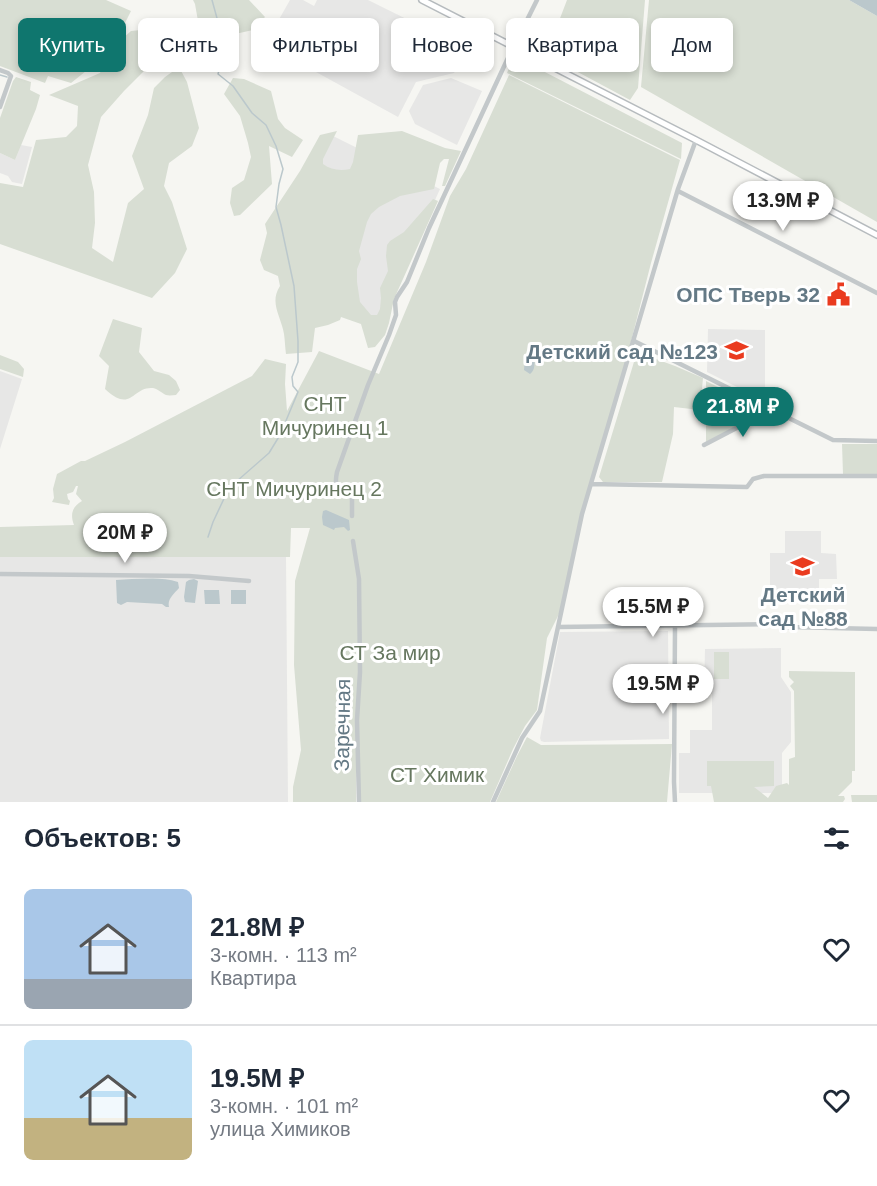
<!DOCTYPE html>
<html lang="ru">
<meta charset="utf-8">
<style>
:root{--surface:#fff;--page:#f6f6f7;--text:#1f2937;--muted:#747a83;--line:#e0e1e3;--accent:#0f766e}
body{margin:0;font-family:Helvetica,sans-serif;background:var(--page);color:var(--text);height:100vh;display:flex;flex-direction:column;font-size:22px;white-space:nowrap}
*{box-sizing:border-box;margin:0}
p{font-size:20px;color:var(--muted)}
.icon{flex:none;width:33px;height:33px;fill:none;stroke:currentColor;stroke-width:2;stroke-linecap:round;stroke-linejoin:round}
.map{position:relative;height:802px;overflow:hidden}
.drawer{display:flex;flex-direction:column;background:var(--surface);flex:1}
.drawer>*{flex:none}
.hud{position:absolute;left:18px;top:18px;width:842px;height:54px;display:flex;gap:12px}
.price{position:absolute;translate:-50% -51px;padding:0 14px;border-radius:21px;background:#fff;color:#222;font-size:20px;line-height:39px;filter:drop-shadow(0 2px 3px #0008)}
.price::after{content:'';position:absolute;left:50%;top:36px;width:18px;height:14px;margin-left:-9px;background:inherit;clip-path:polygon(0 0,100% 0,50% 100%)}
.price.selected{background:var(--accent);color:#fff}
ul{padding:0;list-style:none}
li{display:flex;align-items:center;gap:18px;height:150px;padding:0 24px}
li+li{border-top:2px solid var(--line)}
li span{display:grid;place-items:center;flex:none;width:168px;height:120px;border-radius:9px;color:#555}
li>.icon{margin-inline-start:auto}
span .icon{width:72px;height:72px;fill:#fffc;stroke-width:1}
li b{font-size:26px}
h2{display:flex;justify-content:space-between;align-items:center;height:72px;padding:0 24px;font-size:26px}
.tag{padding:0 21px;border-radius:9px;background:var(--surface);box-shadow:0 3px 9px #0003;font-size:21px;line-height:54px}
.tag.selected{background:var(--accent);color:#fff}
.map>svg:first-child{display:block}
.built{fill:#e7e7e6}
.green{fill:#d8ded3}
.water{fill:#bbc8cc}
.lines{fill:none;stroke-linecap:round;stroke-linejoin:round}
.stream{stroke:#bbc8cc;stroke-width:1.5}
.major-casing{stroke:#b6bbbe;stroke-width:8}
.minor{stroke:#c3c8ca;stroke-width:4.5}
.major{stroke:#fff;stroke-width:5}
.labels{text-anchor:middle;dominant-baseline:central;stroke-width:6;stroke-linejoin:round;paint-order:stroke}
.poi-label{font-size:21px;font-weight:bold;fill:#647985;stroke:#fff;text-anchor:end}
.park-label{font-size:21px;fill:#66775f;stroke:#fff}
.street-label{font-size:21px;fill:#647985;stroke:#fff}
</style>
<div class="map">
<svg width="877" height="802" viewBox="0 0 877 802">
<rect width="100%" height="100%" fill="#f6f6f2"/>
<path class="built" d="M290,0h13l11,6 3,-6h51l99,49 -13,24 -38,9 -18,35 -133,-73z
M451,78l31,13 -25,54 -42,-21 -6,-13 14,-26z
M331,135l109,54 -62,138 -92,-109z
M21,145l11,2 -10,37 -10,-2 -4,-6 -8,-3v-20l15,7z
M708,329l57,1v71l-58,-29z
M0,371l22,8 -22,70z
M785,531h36v22l15,1 1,25h-18v17l-49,1v-44h15z
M0,557h286l2,245h-288z
M668,631l1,108 -125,3 -3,-1 -1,-3 20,-106z
M781,648v29l10,15v50l-9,11v40h-103v-40h11v-23h22v-36h-8l1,-45z"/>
<path class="green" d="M0,0h106l25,11 -18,36 18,-16 39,-4 7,16 -4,14 -24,9 -25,25 -23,26 -13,48 6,27 1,31 -3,25 21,14 15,-59 16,-14 -12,-33 16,-41 6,-27 11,-11 14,-10 8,15 12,46 -7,18 -23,17 -5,23 8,16 15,47 -12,24 -23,25 -152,-54v-61l23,4 13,-47 30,-3 11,-11 1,-20 -29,-11 51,-22 3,-7 -4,5h-13l-15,12 -23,-7 -3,7 -45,-17z
M193,0h56l16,17 -12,13 -18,4 -37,-13 -3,-17z
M567,0h78l-7,88 -8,12 -84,-45z
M649,0h200l28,16v206l-236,-135z
M514,56l168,87 -1,16 -174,-86z
M509,75l171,85 -29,103 -39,153 -30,95 -19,95 -16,32 -10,72 -12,16 -12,23 -23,53h-130v-55l-4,1v54h-63v-15l8,-37 -7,-85 1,-84 15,-53h-19l-1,29h-290v-30l74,-2c-4,-11 -2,-18 8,-24l-6,-7 2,-8h-2l-3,6 -6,2 1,5 2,2 -1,4 -17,-3 2,-4 -1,-9 4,-15 24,-13h4l40,-19 127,-66 13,-17 21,5 -1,20 2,27 32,-60 60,23 47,-112 24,-66 16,-27z
M16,77l15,5 -1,8 10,5 -4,14 -21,51 -15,-7v-35l13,-37z
M233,78l11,1 27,12 7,28 7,9 18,12 -11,17 -23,-11 3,38 -32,31 -6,1 -4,-13 2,-15 12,-8 7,-23 -3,-14 -8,-27 -16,-22z
M337,131l-14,28v5c8,6 17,7 27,5l3,-7 5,-27 44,-4 43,17 16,3 -16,35h-3l7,-27h-5l-4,4 -6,26 -34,7 -21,11 -8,7 -4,8 -8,29 2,8 -4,10v13l3,20 11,13h6l3,-6 1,-11 -1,-10 8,-17 -2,-15 1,-11 3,-4 14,-9 29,-33 5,2 -44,98 -5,24 -4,12 -10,12 -7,1 -7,-24 -20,-7 -1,3 -12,5 -13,3 -3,24 -26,2c-1,-7 -1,-13 -2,-20 -3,-18 -15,-31 -4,-48l-2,-10 -14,-6 -4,-10 7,-27 -2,-9 35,-53 20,-36z
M113,319l29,9 -3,24 15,19 15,4 7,6 4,9 -4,5c-3,0 -6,1 -10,0 -4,-2 -8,-6 -13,-7 -21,-2 -21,26 -48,1l4,-23 -10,-10z
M637,352l38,14 28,12 -3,32 -26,-3 -1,27 -11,48h-59l-4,-5z
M0,355l18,7 6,7 -1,8 -23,-8z
M706,381l60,30 -60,31z
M842,444h35v30h-34z
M714,652h15v27h-15z
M789,671l66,1v99h-3v11l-14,14h6l1,3 -2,3h-129l-3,-16h-4v-25h67v25l-20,1 14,11 8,-12 11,-3 2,2v-26l6,-2 -1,-66 -4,-5 4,-4 -5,-5z
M527,737l14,8 131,-1 -5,58h-171l21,-46z
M851,795h26v7h-25z"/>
<path class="water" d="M849,0h28v16z
M528,355h3l4,1c-1,6 1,14 -5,18l-6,-4 1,-13z
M326,510l23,10 1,10 -2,1 -4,-4 -9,1 -1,2 -11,-5 -1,-8 1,-6z
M132,579c15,0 31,-2 46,3l1,6c-5,6 -12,11 -10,19h-3l-4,-3 -35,-2 -6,3 -4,-2 -1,-23z
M194,579l4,2 -3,22 -10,-1 -1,-5 2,-15 3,-2z
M204,590h15l1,14h-15z
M231,590h15v14h-15z"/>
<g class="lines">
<path class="stream" d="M0,75l7,2
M208,537l5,-15 16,-34 40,-35 11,-18 18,-43 -5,-6 -1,-9 6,-15v-21l-4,-55 -13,-61 -5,-18 3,-23 4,-15 -7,-23 -10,-21 -14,-12 -19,-27 -15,-12 4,-14 1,-20 -11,-40"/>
<defs>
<path id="major" d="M422,0l274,140 181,95"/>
</defs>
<use href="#major" class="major-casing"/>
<path class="minor" d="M0,70l8,3 3,3 -11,31
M696,140l-18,49 -96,325 -24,113 224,-3 5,3 90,2
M678,191l199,102
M634,341l199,99 44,1
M704,445l67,-35
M591,484l156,3 6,-8 11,-3h113
M352,516v-18c-12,-10 -19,-7 -15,-26l31,-87 21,-50 7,-20 -1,-13 2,-5 10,-15 22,-54 78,-168 30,-60
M353,541l6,38 1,93 -3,48 2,82
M0,574l189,2 60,5
M675,626l-1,156 1,20
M493,802l29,-64 18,-27 18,-84"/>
<use href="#major" class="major"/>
</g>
<defs>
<symbol id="civic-bare" viewBox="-9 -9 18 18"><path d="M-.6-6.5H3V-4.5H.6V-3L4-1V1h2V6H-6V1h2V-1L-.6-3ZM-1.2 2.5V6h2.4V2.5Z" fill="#ea3b1f" stroke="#fff" stroke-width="2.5" paint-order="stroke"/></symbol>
<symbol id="school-bare" viewBox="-9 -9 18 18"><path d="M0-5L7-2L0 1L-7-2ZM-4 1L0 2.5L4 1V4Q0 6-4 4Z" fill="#ea3b1f" stroke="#fff" stroke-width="2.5" paint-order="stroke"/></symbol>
</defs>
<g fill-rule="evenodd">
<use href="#civic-bare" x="822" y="278" width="33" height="33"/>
<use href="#school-bare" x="720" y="334" width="33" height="33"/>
<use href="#school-bare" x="786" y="550" width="33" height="33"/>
</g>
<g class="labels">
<g class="poi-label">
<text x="820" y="294">ОПС Тверь 32</text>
<text x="718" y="351">Детский сад №123</text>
<text x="803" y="594" text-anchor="middle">Детский<tspan x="803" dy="24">сад №88</tspan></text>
</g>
<g class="park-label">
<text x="325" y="403">СНТ<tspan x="325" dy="24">Мичуринец 1</tspan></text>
<text x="294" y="488">СНТ Мичуринец 2</text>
<text x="390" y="652">СТ За мир</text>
<text x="437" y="774">СТ Химик</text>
</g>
<g class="street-label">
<text transform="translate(342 725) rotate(-89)">Заречная</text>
</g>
</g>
</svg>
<b class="price" style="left:783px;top:232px">13.9M ₽</b>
<b class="price selected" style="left:743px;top:438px">21.8M ₽</b>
<b class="price" style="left:125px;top:564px">20M ₽</b>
<b class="price" style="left:653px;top:638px">15.5M ₽</b>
<b class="price" style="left:663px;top:715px">19.5M ₽</b>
<div class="hud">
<a class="tag selected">Купить</a>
<a class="tag">Снять</a>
<a class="tag">Фильтры</a>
<a class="tag">Новое</a>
<a class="tag">Квартира</a>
<a class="tag">Дом</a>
</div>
</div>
<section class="drawer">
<h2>Объектов: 5<svg class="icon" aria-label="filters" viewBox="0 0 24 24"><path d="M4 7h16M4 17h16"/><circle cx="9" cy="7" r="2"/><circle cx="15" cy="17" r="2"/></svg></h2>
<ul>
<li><span style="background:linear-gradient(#a9c7e8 75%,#9aa5b1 0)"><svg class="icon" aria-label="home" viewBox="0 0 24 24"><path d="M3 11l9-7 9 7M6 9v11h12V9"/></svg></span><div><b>21.8M ₽</b><p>3-комн. · 113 m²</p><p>Квартира</p></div><svg class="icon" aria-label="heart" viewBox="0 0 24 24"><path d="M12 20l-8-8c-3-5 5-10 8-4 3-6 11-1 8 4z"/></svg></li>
<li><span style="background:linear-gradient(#bfe0f5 65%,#c2b280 0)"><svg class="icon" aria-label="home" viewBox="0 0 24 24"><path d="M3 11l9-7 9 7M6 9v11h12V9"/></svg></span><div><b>19.5M ₽</b><p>3-комн. · 101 m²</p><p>улица Химиков</p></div><svg class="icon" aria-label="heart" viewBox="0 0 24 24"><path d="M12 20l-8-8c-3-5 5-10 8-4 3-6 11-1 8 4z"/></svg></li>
</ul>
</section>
